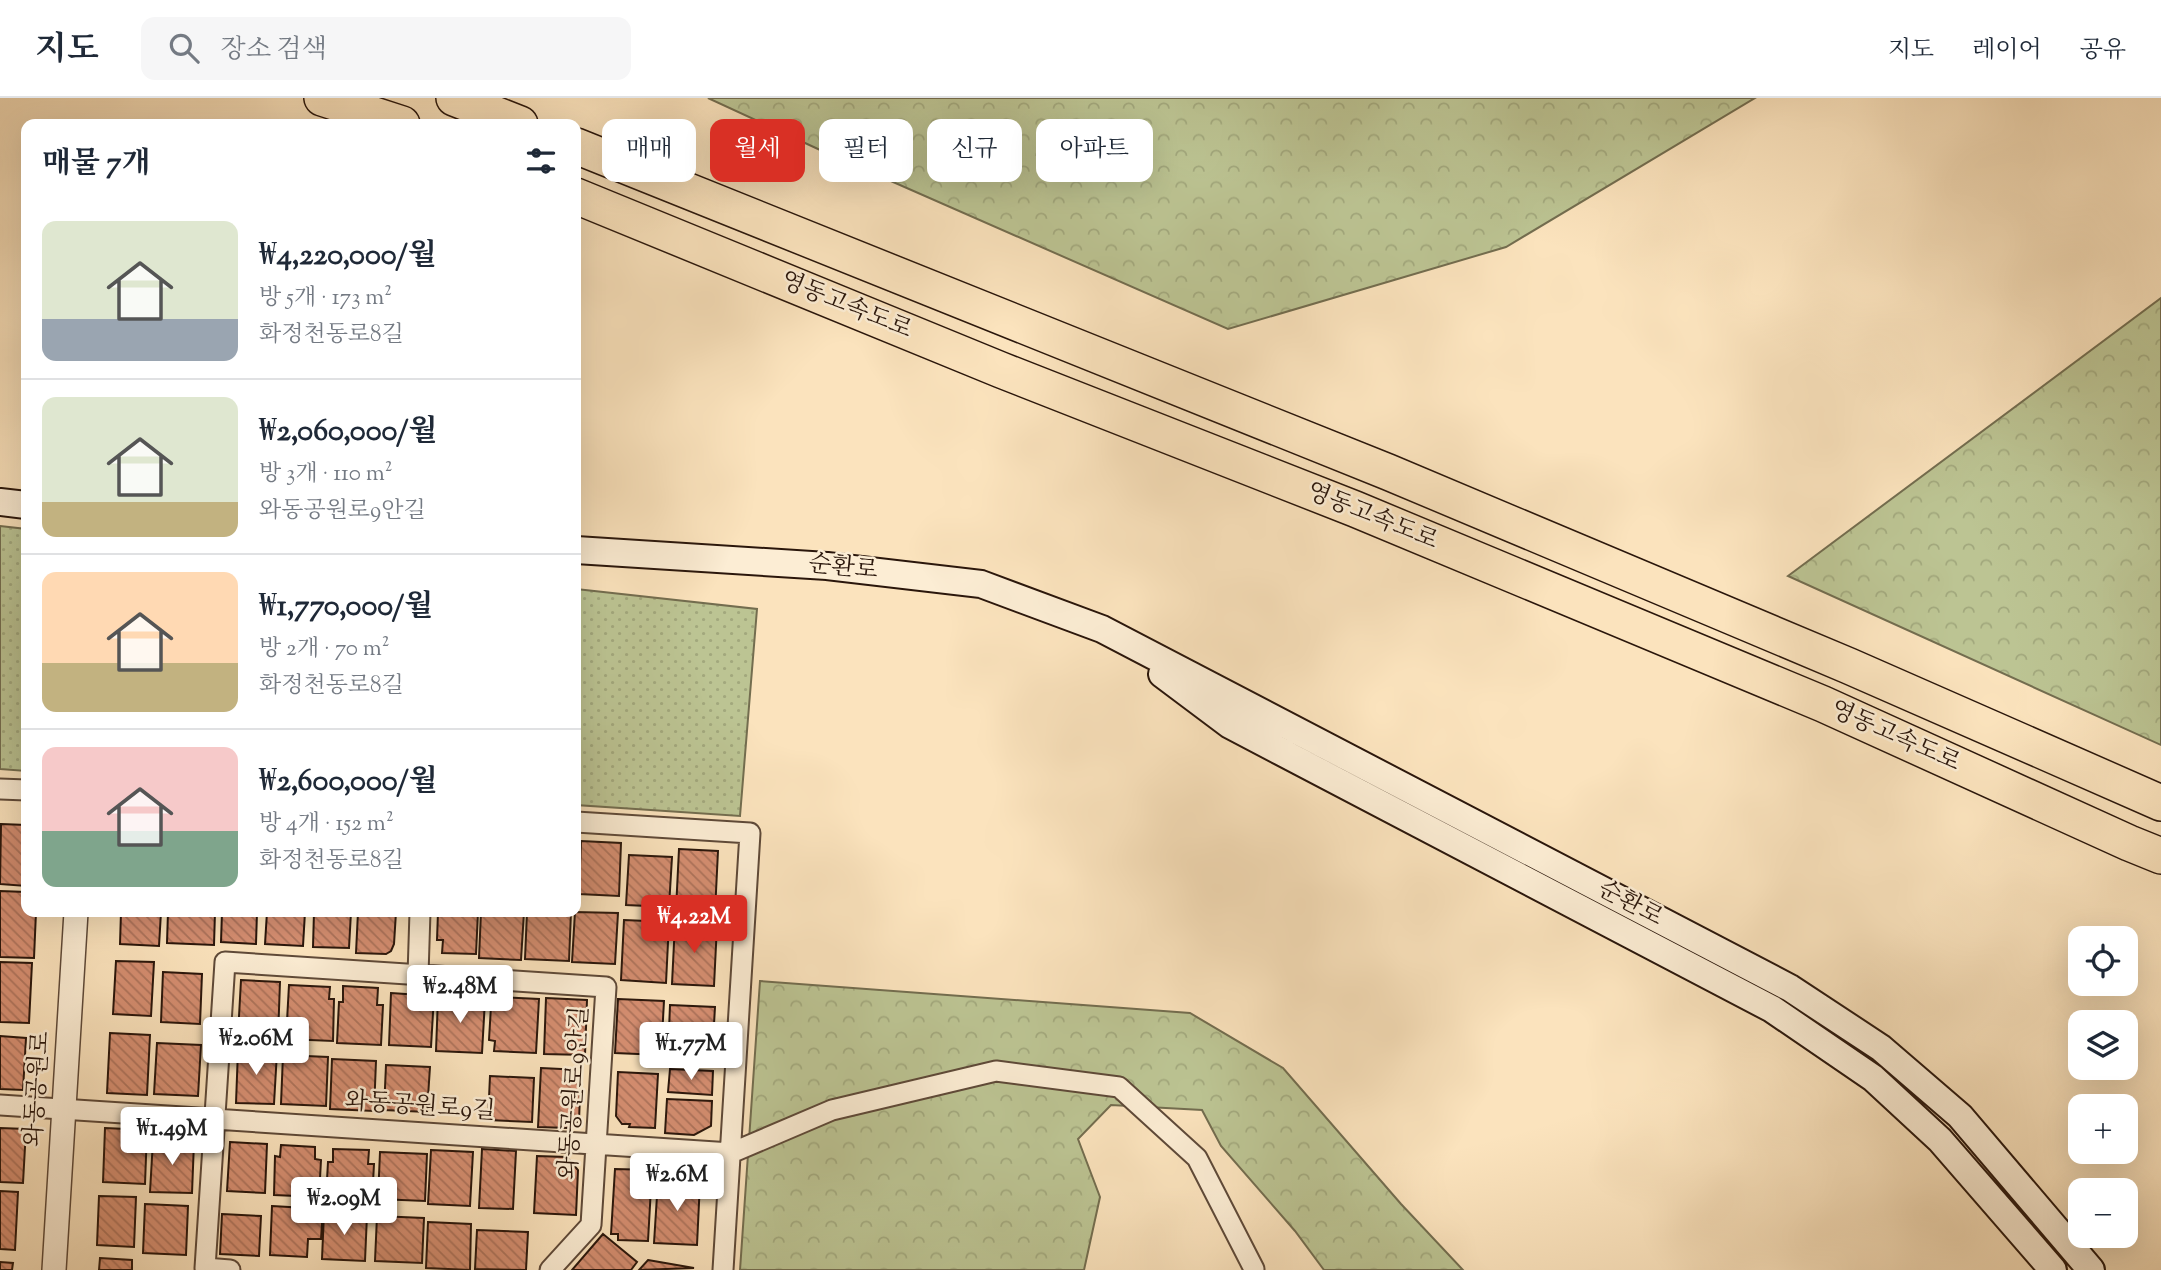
<!DOCTYPE html>
<html lang="ko">
<meta charset="utf-8">
<style>
:root{--surface:#fff;--page:#f6f6f7;--text:#1f2937;--muted:#747a83;--line:#e0e1e3;--accent:#d93025}
body{margin:0;font-family:"Sorts Mill Goudy","Noto Serif KR",serif;background:var(--page);color:var(--text);height:100vh;display:flex;flex-direction:column;font-size:26px;white-space:nowrap}
*{box-sizing:border-box;margin:0}
p{font-size:23px;color:var(--muted)}
.icon{flex:none;width:38px;height:38px;fill:none;stroke:currentColor;stroke-width:2;stroke-linecap:round;stroke-linejoin:round}
.map{position:relative;flex:1;overflow:hidden}
.side{position:absolute;left:21px;top:21px;width:560px;height:798px;display:flex;flex-direction:column;background:var(--surface);border-radius:14px;box-shadow:0 7px 28px #0002}
.side>*{flex:none}
.top-card{position:absolute;left:602px;top:21px;width:665px;height:63px;display:flex;gap:14px}
.controls{position:absolute;left:2068px;top:828px;display:grid;gap:14px}
.controls a{display:grid;place-items:center;width:70px;height:70px;border-radius:14px;background:var(--surface);box-shadow:0 7px 28px #0002;font-size:35px}
.price{position:absolute;translate:-50% -60px;padding:0 16px;border-radius:7px;background:#fff;color:#222;font-size:23px;line-height:46px;filter:drop-shadow(0 2px 4px #0008)}
.price::after{content:'';position:absolute;left:50%;top:42px;width:21px;height:16px;margin-left:-10px;background:inherit;clip-path:polygon(0 0,100% 0,50% 100%)}
.price.selected{background:var(--accent);color:#fff}
ul{padding:0;list-style:none}
li{display:flex;align-items:center;gap:21px;height:175px;padding:0 21px}
li+li{border-top:2px solid var(--line)}
li span{display:grid;place-items:center;flex:none;width:196px;height:140px;border-radius:14px;color:#555}
li>.icon{margin-inline-start:auto}
span .icon{width:84px;height:84px;fill:#fffc;stroke-width:1}
li b{font-size:30px}
h2{display:flex;justify-content:space-between;align-items:center;height:84px;padding:0 21px;font-size:30px}
.tag{padding:0 24px;border-radius:14px;background:var(--surface);box-shadow:0 7px 28px #0002;font-size:24px;line-height:63px}
.tag.selected{background:var(--accent);color:#fff}
header{display:flex;align-items:center;gap:42px;box-sizing:border-box;height:98px;padding:0 35px;background:var(--surface);border-bottom:2px solid var(--line)}
header strong{font-size:33px}
nav{display:flex;gap:38px;margin-inline-start:auto;font-size:24px}
.search{width:490px;height:63px;background:var(--page);display:flex;align-items:center;gap:18px;box-sizing:border-box;padding:0 24px;border-radius:14px;color:var(--muted);font-size:26px}
.map>svg:first-child{display:block}
.forest{fill:url(#forest-crowns);stroke:#736d4f;stroke-width:2}
.park{fill:url(#park-dots);stroke:#736d4f;stroke-width:2}
.building{fill:url(#building-back-hatch);stroke:#2a160b;stroke-width:2}
.lines{fill:none;stroke-linecap:round;stroke-linejoin:round}
.minor-casing{stroke:#5e4938;stroke-width:23}
.tertiary-casing{stroke:#5e4938;stroke-width:26}
.secondary-casing{stroke:#2a160b;stroke-width:30}
.motorway-casing{stroke:#2a160b;stroke-width:38}
.minor{stroke:#fcedd4;stroke-width:19}
.tertiary{stroke:#fcedd4;stroke-width:23}
.secondary{stroke:#fcedd4;stroke-width:26}
.motorway{stroke:#fbe3bd;stroke-width:35}
.labels{text-anchor:middle;dominant-baseline:central;stroke-width:5;stroke-linejoin:round;paint-order:stroke}
.street-label{font-size:24px;fill:#2a160b;stroke:#fcedd4}
</style>
<header>
<strong>지도</strong>
<div class="search"><svg class="icon" aria-label="search" viewBox="0 0 24 24"><circle cx="10" cy="10" r="6"/><path d="M15 15l6 6"/></svg>장소 검색</div>
<nav><a>지도</a><a>레이어</a><a>공유</a></nav>
</header>
<div class="map">
<svg width="2161" height="1172" viewBox="0 0 2161 1172">
<defs>
<pattern id="forest-crowns" width="20" height="18" patternUnits="userSpaceOnUse" patternTransform="scale(1.75)"><rect width="20" height="18" fill="#bcc493"/><path d="M2 6a3 3 0 1 1 6 0M12 15a3 3 0 1 1 6 0" fill="none" stroke="#a2a87d"/></pattern>
<pattern id="park-dots" width="8" height="8" patternUnits="userSpaceOnUse" patternTransform="scale(1.75)"><rect width="8" height="8" fill="#bcc493"/><path d="M2 2h.1M6 6h.1" fill="none" stroke="#a2a87d" stroke-width="1.8" stroke-linecap="round"/></pattern>
<pattern id="building-back-hatch" width="6" height="6" patternUnits="userSpaceOnUse" patternTransform="scale(1.75)"><rect width="6" height="6" fill="#d58e71"/><path d="M-1 5l2 2M0 0l6 6M5-1l2 2" fill="none" stroke="#ad735b"/></pattern>
</defs>
<rect width="100%" height="100%" fill="#fbe3bd"/>
<filter id="stains"><feTurbulence type="fractalNoise" baseFrequency=".00286" numOctaves="4"/><feColorMatrix values="0 0 0 0 .2 0 0 0 0 .09 0 0 0 0 .02 0 0 0 .5 -.17"/></filter>
<radialGradient id="worn" r=".72"><stop offset=".6" stop-color="#630" stop-opacity="0"/><stop offset="1" stop-color="#630" stop-opacity=".3"/></radialGradient>
<path class="forest" d="M708,0h1047l-249,149 -278,82 -410,-180z
M2161,200v447l-373,-169z
M760,883l430,32 93,55 118,136 62,66h-139l-29,-39 -74,-85 -19,-36 -91,-5 -33,34 22,58 -16,73h-344z"/>
<path class="park" d="M0,428l26,3v242l-26,-2z
M576,491l181,20 -17,207 -164,-11z"/>
<path class="building" d="M1,726l25,1v61l-26,-2z
M581,743l40,2 -2,53 -40,-2z
M679,751l39,2 -3,61 -39,-2z
M629,757l43,2 -3,50 -43,-2z
M0,793l26,1v20h10l-2,46 -34,-1z
M121,814h40l-2,34 -39,-2z
M168,814h47l-1,33 -47,-2z
M222,814h35l-1,32 -35,-2z
M267,814h38l-2,34 -38,-2z
M314,814h37l-2,36 -36,-1z
M358,814h38l-2,32 -3,7 -5,3 -30,-1z
M438,814h40l-2,42 -34,-1 1,-13h-6z
M481,814h43l-3,48 -42,-2z
M527,814h44l-2,49 -44,-2z
M575,814l43,1 -3,51 -43,-2z
M624,822l45,2 -3,61 -45,-3z
M675,825l42,2 -3,61 -42,-2z
M116,863l38,1 -3,54 -38,-2z
M0,864l32,1 -3,60 -29,-1z
M163,874l39,2 -2,50 -39,-2z
M241,882l39,2 -2,55 -40,-2z
M289,887l41,2 -1,12h5l-1,42 -47,-2z
M343,888l35,2 -1,17h6l-2,40 -44,-2 2,-41h4z
M391,895l43,3 -3,51 -42,-2z
M438,899l47,3 -3,53 -46,-2z
M497,899l42,2 -3,54 -42,-2 1,-10 -6,-1 2,-34h5z
M546,900l41,2 -2,55 -41,-1z
M618,901l46,2 -3,54 -46,-2z
M670,907l45,2 -3,51 -44,-2z
M110,935l40,2 -3,60 -40,-2z
M0,938l26,2 -3,52 -23,-1z
M157,945l44,2 -3,51 -44,-2z
M238,952l39,2 -3,52 -38,-1z
M283,957l45,2 -2,49 -45,-2z
M332,961l44,2 -2,50 -44,-2z
M386,967l44,2 -3,45 -43,-2z
M541,970l40,2 -2,51 -11,7 -30,-1z
M670,971l43,2 -1,24 -44,-3z
M618,974l40,2 -3,54 -26,-1 1,-3h-8l-6,-8z
M490,978l44,2 -2,44 -44,-2z
M667,1001l45,2 -1,25 -17,9 -29,-2z
M0,1030l26,1 -3,54 -23,-1z
M105,1030l42,2 -2,54 -42,-2z
M153,1042l41,2 -2,51 -42,-1z
M230,1044l37,2 -2,49 -38,-2z
M281,1047l34,2v12l6,1 -2,37 -45,-2 1,-39 5,1z
M333,1051l36,1 -1,14h6l-2,37 -46,-3 2,-36h5z
M482,1051l34,2 -3,58 -34,-1z
M431,1052l42,2 -3,54 -42,-2z
M380,1054l47,2 -2,47 -47,-2z
M537,1058l30,1 11,13 -2,45 -42,-2z
M615,1071l37,1 -4,71 -30,-1v-6h-7z
M658,1082l42,2 -3,63 -43,-2z
M0,1093l18,1 -3,58 -15,-1z
M99,1098l37,1 -2,50 -37,-2z
M145,1106l43,2 -2,49 -43,-2z
M272,1108l51,3 -2,30h-13l-1,18 -37,-2z
M324,1115l43,2 -2,46 -43,-2z
M222,1116l39,2 -2,40 -39,-2z
M377,1118l47,2 -2,45 -47,-2z
M428,1124l43,2 -1,46 -44,-2z
M477,1132l51,2 -2,38 -51,-1z
M603,1136l34,28 -6,8h-59z
M100,1160l32,2v10h-33z
M648,1162l46,8 -55,2z
M0,1164l13,1 -1,7h-12z"/>
<g class="lines">
<defs>
<path id="minor" d="M0,691l26,1
M576,724l174,11 -27,437
M418,877l2,-63
M0,1007l731,48 101,-43 164,-39 123,16 78,71 57,111
M230,1172l-25,-2 20,-306 381,25 -15,238 -41,45"/>
<path id="tertiary" d="M54,1172l22,-358"/>
<path id="secondary" d="M0,404l26,3
M576,452l251,16 154,18 121,45 688,359 91,60 79,68 131,154
M1162,576l68,51 542,284 101,69 67,62 113,130"/>
<path id="motorway" d="M322,0l80,26
M454,0l66,26
M576,48l812,326 461,194 312,137
M576,98l425,174 354,139 468,195 306,139 32,13"/>
</defs>
<use href="#minor" class="minor-casing"/>
<use href="#tertiary" class="tertiary-casing"/>
<use href="#secondary" class="secondary-casing"/>
<use href="#motorway" class="motorway-casing"/>
<use href="#minor" class="minor"/>
<use href="#tertiary" class="tertiary"/>
<use href="#secondary" class="secondary"/>
<use href="#motorway" class="motorway"/>
</g>
<g class="labels">
<g class="street-label">
<text transform="translate(846 208) rotate(22)">영동고속도로</text>
<text transform="translate(1372 419) rotate(22)">영동고속도로</text>
<text transform="translate(843 470) rotate(6)">순환로</text>
<text transform="translate(1895 639) rotate(24)">영동고속도로</text>
<text transform="translate(1630 806) rotate(28)">순환로</text>
<text transform="translate(38 991) rotate(-86)">와동공원로</text>
<text transform="translate(575 995) rotate(-86)">와동공원로9안길</text>
<text transform="translate(420 1009) rotate(4)">와동공원로9길</text>
</g>
</g>
<rect width="100%" height="100%" filter="url(#stains)"/>
<rect width="100%" height="100%" fill="url(#worn)"/>
</svg>
<div class="controls">
<a><svg class="icon" aria-label="locate" viewBox="0 0 24 24"><circle cx="12" cy="12" r="6"/><path d="M12 2v4M12 18v4M2 12h4M18 12h4"/></svg></a>
<a><svg class="icon" aria-label="layers" viewBox="0 0 24 24"><path d="M12 4l9 5-9 5-9-5zM3 14l9 5 9-5"/></svg></a>
<a>+</a>
<a>−</a>
</div>
<b class="price selected" style="left:694px;top:857px">₩4.22M</b>
<b class="price" style="left:460px;top:927px">₩2.48M</b>
<b class="price" style="left:256px;top:979px">₩2.06M</b>
<b class="price" style="left:691px;top:984px">₩1.77M</b>
<b class="price" style="left:172px;top:1069px">₩1.49M</b>
<b class="price" style="left:677px;top:1115px">₩2.6M</b>
<b class="price" style="left:344px;top:1139px">₩2.09M</b>
<div class="top-card">
<a class="tag">매매</a>
<a class="tag selected">월세</a>
<a class="tag">필터</a>
<a class="tag">신규</a>
<a class="tag">아파트</a>
</div>
<section class="side">
<h2>매물 7개<svg class="icon" aria-label="filters" viewBox="0 0 24 24"><path d="M4 7h16M4 17h16"/><circle cx="9" cy="7" r="2"/><circle cx="15" cy="17" r="2"/></svg></h2>
<ul>
<li><span style="background:linear-gradient(#dfe7d0 70%,#9aa5b1 0)"><svg class="icon" aria-label="home" viewBox="0 0 24 24"><path d="M3 11l9-7 9 7M6 9v11h12V9"/></svg></span><div><b>₩4,220,000/월</b><p>방 5개 · 173 m²</p><p>화정천동로8길</p></div></li>
<li><span style="background:linear-gradient(#dfe7d0 75%,#c2b280 0)"><svg class="icon" aria-label="home" viewBox="0 0 24 24"><path d="M3 11l9-7 9 7M6 9v11h12V9"/></svg></span><div><b>₩2,060,000/월</b><p>방 3개 · 110 m²</p><p>와동공원로9안길</p></div></li>
<li><span style="background:linear-gradient(#ffd9b3 65%,#c2b280 0)"><svg class="icon" aria-label="home" viewBox="0 0 24 24"><path d="M3 11l9-7 9 7M6 9v11h12V9"/></svg></span><div><b>₩1,770,000/월</b><p>방 2개 · 70 m²</p><p>화정천동로8길</p></div></li>
<li><span style="background:linear-gradient(#f6c9c9 60%,#7fa58c 0)"><svg class="icon" aria-label="home" viewBox="0 0 24 24"><path d="M3 11l9-7 9 7M6 9v11h12V9"/></svg></span><div><b>₩2,600,000/월</b><p>방 4개 · 152 m²</p><p>화정천동로8길</p></div></li>
</ul>
</section>
</div>
